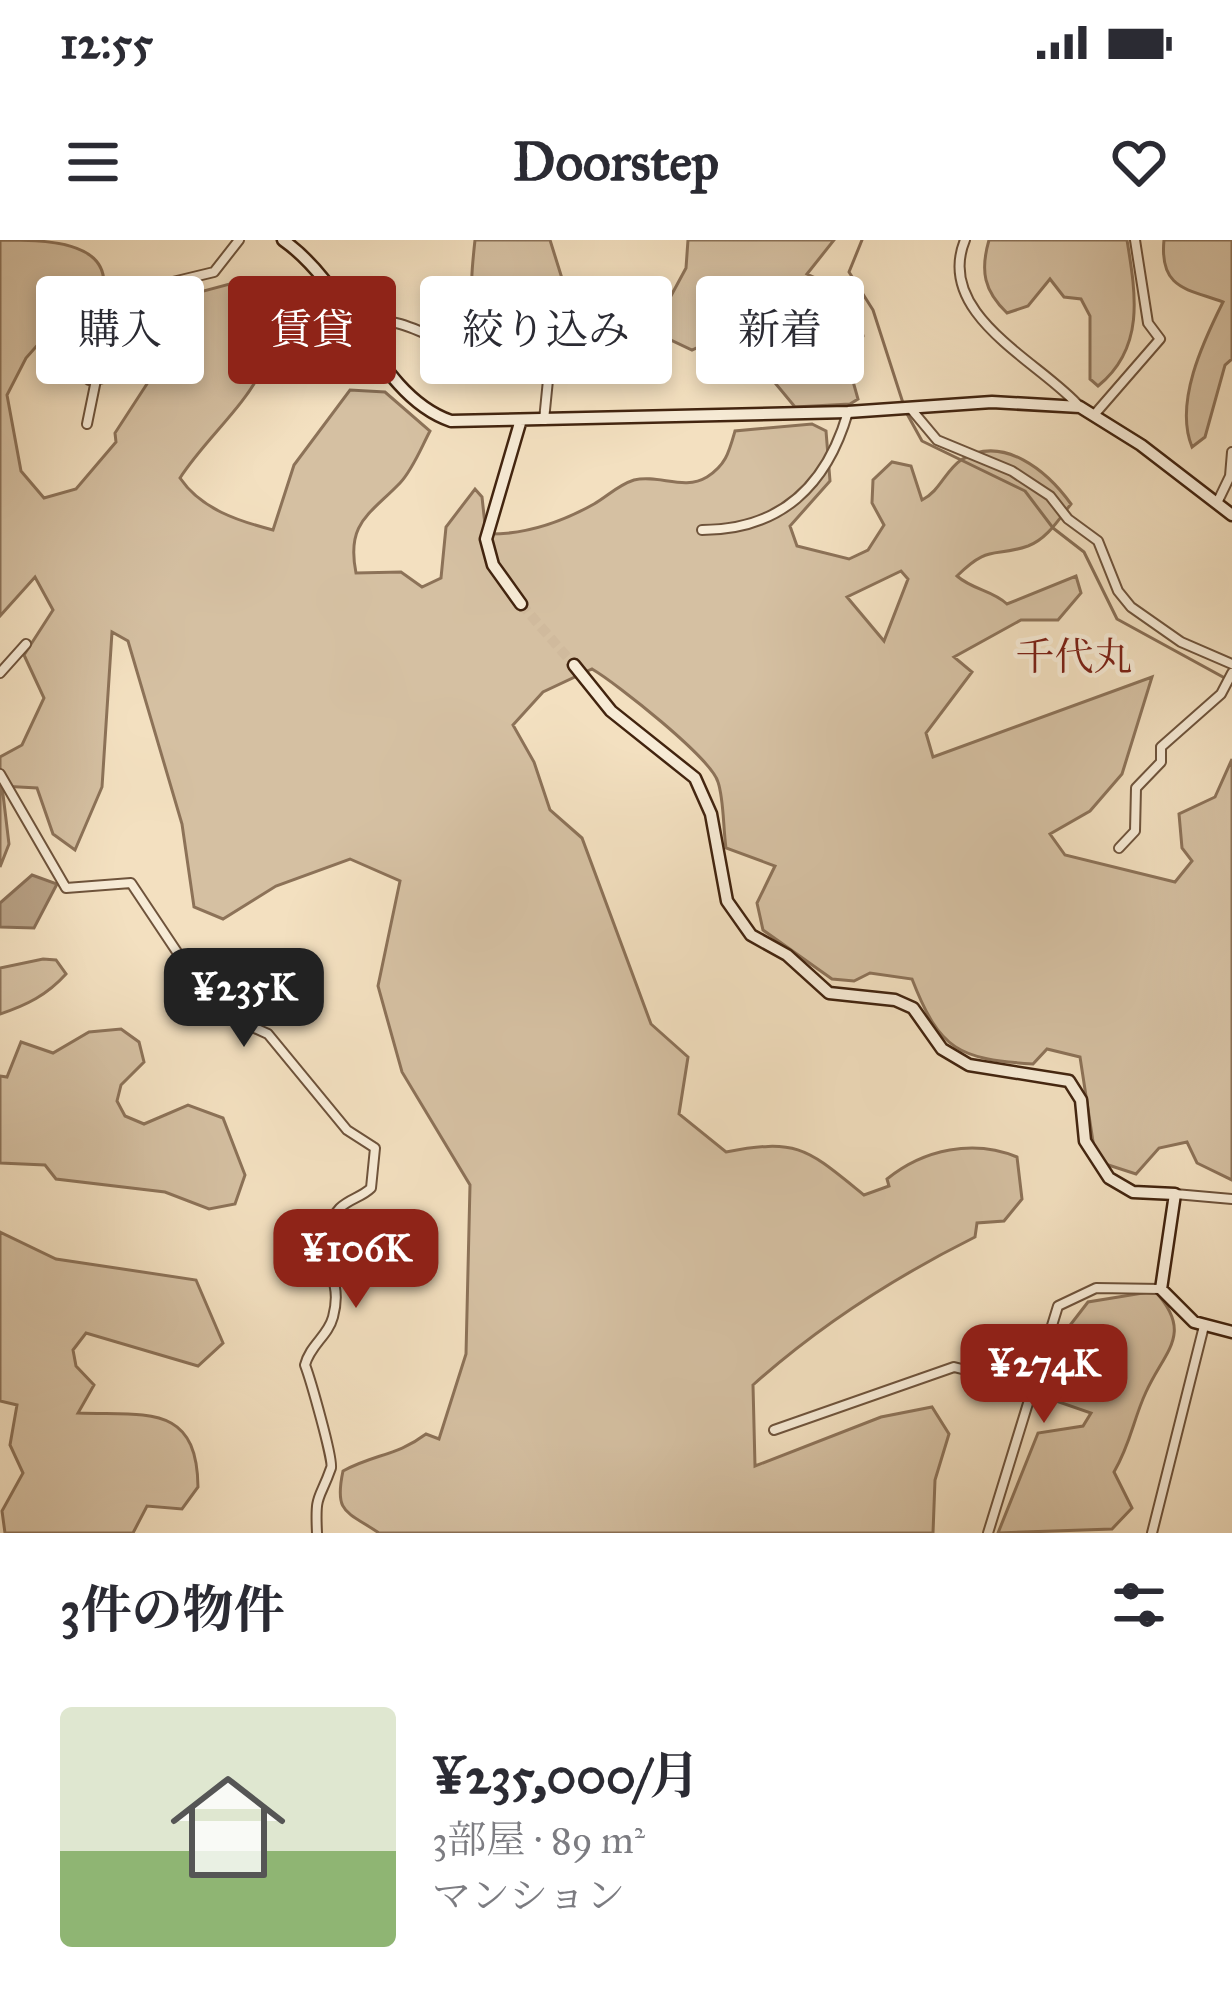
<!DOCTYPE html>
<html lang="ja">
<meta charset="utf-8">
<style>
:root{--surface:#fff;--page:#f7f7f7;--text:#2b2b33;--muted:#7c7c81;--line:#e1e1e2;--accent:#8f2418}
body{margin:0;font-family:"IM FELL Great Primer","Noto Serif JP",serif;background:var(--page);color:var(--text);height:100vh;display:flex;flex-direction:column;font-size:45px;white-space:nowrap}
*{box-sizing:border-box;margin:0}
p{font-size:39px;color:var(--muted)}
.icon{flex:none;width:66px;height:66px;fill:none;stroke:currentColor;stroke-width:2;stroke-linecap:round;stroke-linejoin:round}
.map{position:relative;height:1293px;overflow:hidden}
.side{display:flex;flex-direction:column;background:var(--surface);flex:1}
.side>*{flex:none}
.guide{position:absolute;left:36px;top:36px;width:1161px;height:108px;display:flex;gap:24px}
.price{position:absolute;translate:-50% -102px;padding:0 27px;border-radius:24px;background:var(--accent);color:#fff;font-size:39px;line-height:78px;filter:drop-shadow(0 3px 6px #0008)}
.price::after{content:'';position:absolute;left:50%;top:72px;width:36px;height:27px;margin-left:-18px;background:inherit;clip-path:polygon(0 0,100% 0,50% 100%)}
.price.current{background:#222;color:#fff}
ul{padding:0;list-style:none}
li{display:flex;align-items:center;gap:36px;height:300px;padding:0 60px}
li+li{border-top:3px solid var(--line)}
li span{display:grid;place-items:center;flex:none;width:336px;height:240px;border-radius:12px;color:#555}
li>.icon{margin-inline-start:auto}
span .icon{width:144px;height:144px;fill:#fffc;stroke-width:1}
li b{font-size:51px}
h2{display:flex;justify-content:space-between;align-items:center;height:144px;padding:0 60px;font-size:51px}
.chip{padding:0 42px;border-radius:12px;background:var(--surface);box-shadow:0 6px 18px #0003;font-size:42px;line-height:108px}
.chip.current{background:var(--accent);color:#fff}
.status{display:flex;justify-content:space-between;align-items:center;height:84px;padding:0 60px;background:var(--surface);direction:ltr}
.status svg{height:33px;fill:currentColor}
header{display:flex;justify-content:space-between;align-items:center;height:156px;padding:0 60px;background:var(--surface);font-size:54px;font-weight:700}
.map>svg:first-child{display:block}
.green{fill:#d5c0a2;stroke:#8c7258;stroke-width:3;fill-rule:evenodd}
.water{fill:#b7a084;stroke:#886e55;stroke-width:3}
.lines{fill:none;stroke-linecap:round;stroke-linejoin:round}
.stream{stroke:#886e55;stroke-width:3}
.secondary-tunnel{stroke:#d0ba9d;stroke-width:10;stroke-dasharray:10 5;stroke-linecap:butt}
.street-casing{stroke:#6e533b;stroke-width:12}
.secondary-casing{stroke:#42240f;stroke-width:15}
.street{stroke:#f7ebd6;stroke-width:8}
.secondary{stroke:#f7ebd6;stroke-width:10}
.labels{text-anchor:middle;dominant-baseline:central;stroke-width:9;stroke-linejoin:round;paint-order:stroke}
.quarter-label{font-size:39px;fill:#7a1f14;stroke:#f7ebd6}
</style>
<div class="status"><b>12:55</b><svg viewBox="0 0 49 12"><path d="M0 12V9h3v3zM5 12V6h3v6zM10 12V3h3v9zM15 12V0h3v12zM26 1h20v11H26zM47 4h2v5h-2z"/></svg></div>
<header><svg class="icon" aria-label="menu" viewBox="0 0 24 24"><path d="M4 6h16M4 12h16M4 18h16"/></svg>Doorstep<svg class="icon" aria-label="heart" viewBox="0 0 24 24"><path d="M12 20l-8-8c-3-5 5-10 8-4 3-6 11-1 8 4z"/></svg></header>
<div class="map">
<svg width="1232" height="1293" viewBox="0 0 1232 1293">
<rect width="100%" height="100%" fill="#f3e0c0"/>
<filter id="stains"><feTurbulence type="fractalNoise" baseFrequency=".00167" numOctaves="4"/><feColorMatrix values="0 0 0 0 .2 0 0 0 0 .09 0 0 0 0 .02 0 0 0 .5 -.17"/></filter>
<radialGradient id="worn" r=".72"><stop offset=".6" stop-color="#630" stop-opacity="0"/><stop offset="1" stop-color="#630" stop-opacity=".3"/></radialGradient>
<path class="green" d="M0,0c43,0 112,0 103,51l-54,41 -23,26 -19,37 14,76 23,27 32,-9 40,-47 -1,-9 41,-63 8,-58 17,-15 56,-15 29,16c26,76 -48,121 -86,180 21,31 58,43 93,52l21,-65 56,-75 35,2 45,39c-9,17 -17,38 -30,52 -31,32 -54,40 -44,90l45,-1 21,15 19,-9 5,-51 29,-38 7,8 4,37c39,1 74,-11 108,-30 14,-8 24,-19 40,-24 25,-6 50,11 73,-3 19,-12 22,-25 28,-46l77,-7 14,7 4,50 -40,45 7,20 52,13 19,-9 16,-25 -12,-22 1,-23 19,-18 19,4 11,34c18,-9 23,-29 39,-40 42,-27 87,12 110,44 -12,15 -24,35 -43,42 -35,12 -39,-2 -71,30 16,14 35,14 50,28l69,-28 5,17 -23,27h-37l-67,37 18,15 -46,61 7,24 219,-80 -30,97 -32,37 -40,23 15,21 110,27 17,-21 -10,-13 -3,-34 36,-17 17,-38v421l-35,-17 -10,-21 -28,6 -23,26 -40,-13 -16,-104 -33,-8 -14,15c-74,-5 -93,-13 -121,-85l-42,-6 -16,8 -22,-2 -69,-49 -6,-27 18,-37 -49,-18c-3,-21 -2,-48 -8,-66 -7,-24 -102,-99 -126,-113l-49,23 -30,33 21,37 16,48 32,28 69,186 37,33 -9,57 47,38c73,-14 81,-3 138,43l25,-9 -2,-7c37,-30 87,-40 130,-22l5,42 -18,22 -27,2 -2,14c-80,40 -155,88 -222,148l2,81 126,-49 51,-10 17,27 -14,46 -2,53h-554c-33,-22 -45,-20 -36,-62 31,-17 54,-15 83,-37l13,5 27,-85 4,-169 -68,-113 -24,-86 22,-105 -50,-22 -74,27 -53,33 -29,-12 -12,-83 -54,-183 -16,-9 -10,155 -27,63 -22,-16 -16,-46 -35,-2 7,58 -9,23v-110l22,-12 22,-47 -20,-43 29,-45 -18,-33 -35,39zM901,331l7,8 -24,62 -37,-44z
M475,0h75l15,48 6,65 -58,4c-44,-48 -45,-53 -38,-117z
M688,0h146l-27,34 47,22 9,40 -14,31 9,32 -8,5 -55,3 -24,-29 -39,-3 -16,-10 2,-27 -26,12 -40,-19 34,-63z
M989,0h138c9,55 18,108 -29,146l-8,-7v-63l-9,-17 -17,-2 -14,-18 -22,27 -21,7c-23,-22 -27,-42 -18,-73z
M1164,0h68v119l-7,6 -20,72 -13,10c-18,-44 11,-105 31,-145 -34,-13 -64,-12 -59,-62z
M43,719l13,1 10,14c-19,21 -39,31 -66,40v-46z
M121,789l18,13 5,20 -23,23 -4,16 8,15 19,8 44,-19 35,13 22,57 -10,29 -26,5 -44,-17 -109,-13 -11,-14 -45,-2v-87l7,1 14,-35 32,11 36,-21z
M0,992l56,27 140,21 27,63 -25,23 -112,-33 -13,17 3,16 18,19 -16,28c67,3 119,-11 120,74l-16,22 -35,-3 -14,27h-128l-3,-22 21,-38 -13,-28 7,-40 -17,-4z
M1155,1051c39,43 10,59 -9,101 -13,28 -15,51 -32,80l18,36 -20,21 -114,4 40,-100 45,-7 8,-13 -35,-12 8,-68 24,-31z"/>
<path class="water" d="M32,635l25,9 -23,44 -34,-1v-24z"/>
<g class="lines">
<path class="stream" d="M862,0l-13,32 24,38 30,93
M906,172l16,29 103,50 28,37 31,24 33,67 115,63"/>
<path class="secondary-tunnel" d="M521,364l53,61"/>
<defs>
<path id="street" d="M965,0c-31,75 76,122 115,167
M359,85c38,-19 96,30 134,37 18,3 38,0 57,-2l-6,60
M52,105l37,35c47,0 50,-59 63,-93l62,-15 25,-32
M911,169l26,31 75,31 38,25 18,23 30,22 20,50 13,16 50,35 51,22
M1094,175l66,-76 -12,-16 -13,-83
M87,184l9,-44
M1217,263l13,-27 2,-24
M702,290c79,0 125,-45 146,-118
M0,433l26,-29
M0,534l66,114 65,-5 48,72 60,66 29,13 79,96 28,18 -4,40c-9,9 -22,11 -31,20 -50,58 9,49 -7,109 -5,19 -23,28 -28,48 5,13 29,96 26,103 -12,34 -16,24 -14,65
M1119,608l16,-17 1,-43 25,-26v-15l60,-53 11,-21
M1175,954l57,5
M774,1190l180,-63 78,20
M988,1293l70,-227 38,-18 65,1
M1152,1293l52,-207"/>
<path id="secondary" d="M283,0c71,50 93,155 168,181l397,-9 144,-10 88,5 61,38 91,70
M520,183l-34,116 7,26 28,39
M574,425l37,46 84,67 16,36 16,87 24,34 36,20 42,38 66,7 18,8 29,41 27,16 100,16 12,19 4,41 24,37 24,14 42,2 -14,95 33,33 38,10"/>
</defs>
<use href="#street" class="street-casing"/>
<use href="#secondary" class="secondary-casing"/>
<use href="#street" class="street"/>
<use href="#secondary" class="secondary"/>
</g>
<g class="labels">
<g class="quarter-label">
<text x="1074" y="417">千代丸</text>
</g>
</g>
<rect width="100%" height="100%" filter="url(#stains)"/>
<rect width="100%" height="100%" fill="url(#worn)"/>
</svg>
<b class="price current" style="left:244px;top:810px">¥235K</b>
<b class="price" style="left:356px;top:1071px">¥106K</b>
<b class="price" style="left:1044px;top:1186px">¥274K</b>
<div class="guide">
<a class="chip">購入</a>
<a class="chip current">賃貸</a>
<a class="chip">絞り込み</a>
<a class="chip">新着</a>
</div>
</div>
<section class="side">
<h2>3件の物件<svg class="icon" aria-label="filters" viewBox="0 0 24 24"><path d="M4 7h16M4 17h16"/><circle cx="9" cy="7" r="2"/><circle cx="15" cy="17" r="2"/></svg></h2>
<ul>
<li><span style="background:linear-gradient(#dfe7d0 60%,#8fb573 0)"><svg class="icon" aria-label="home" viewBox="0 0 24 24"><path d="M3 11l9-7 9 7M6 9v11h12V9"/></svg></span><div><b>¥235,000/月</b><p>3部屋 · 89 m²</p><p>マンション</p></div></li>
</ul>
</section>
